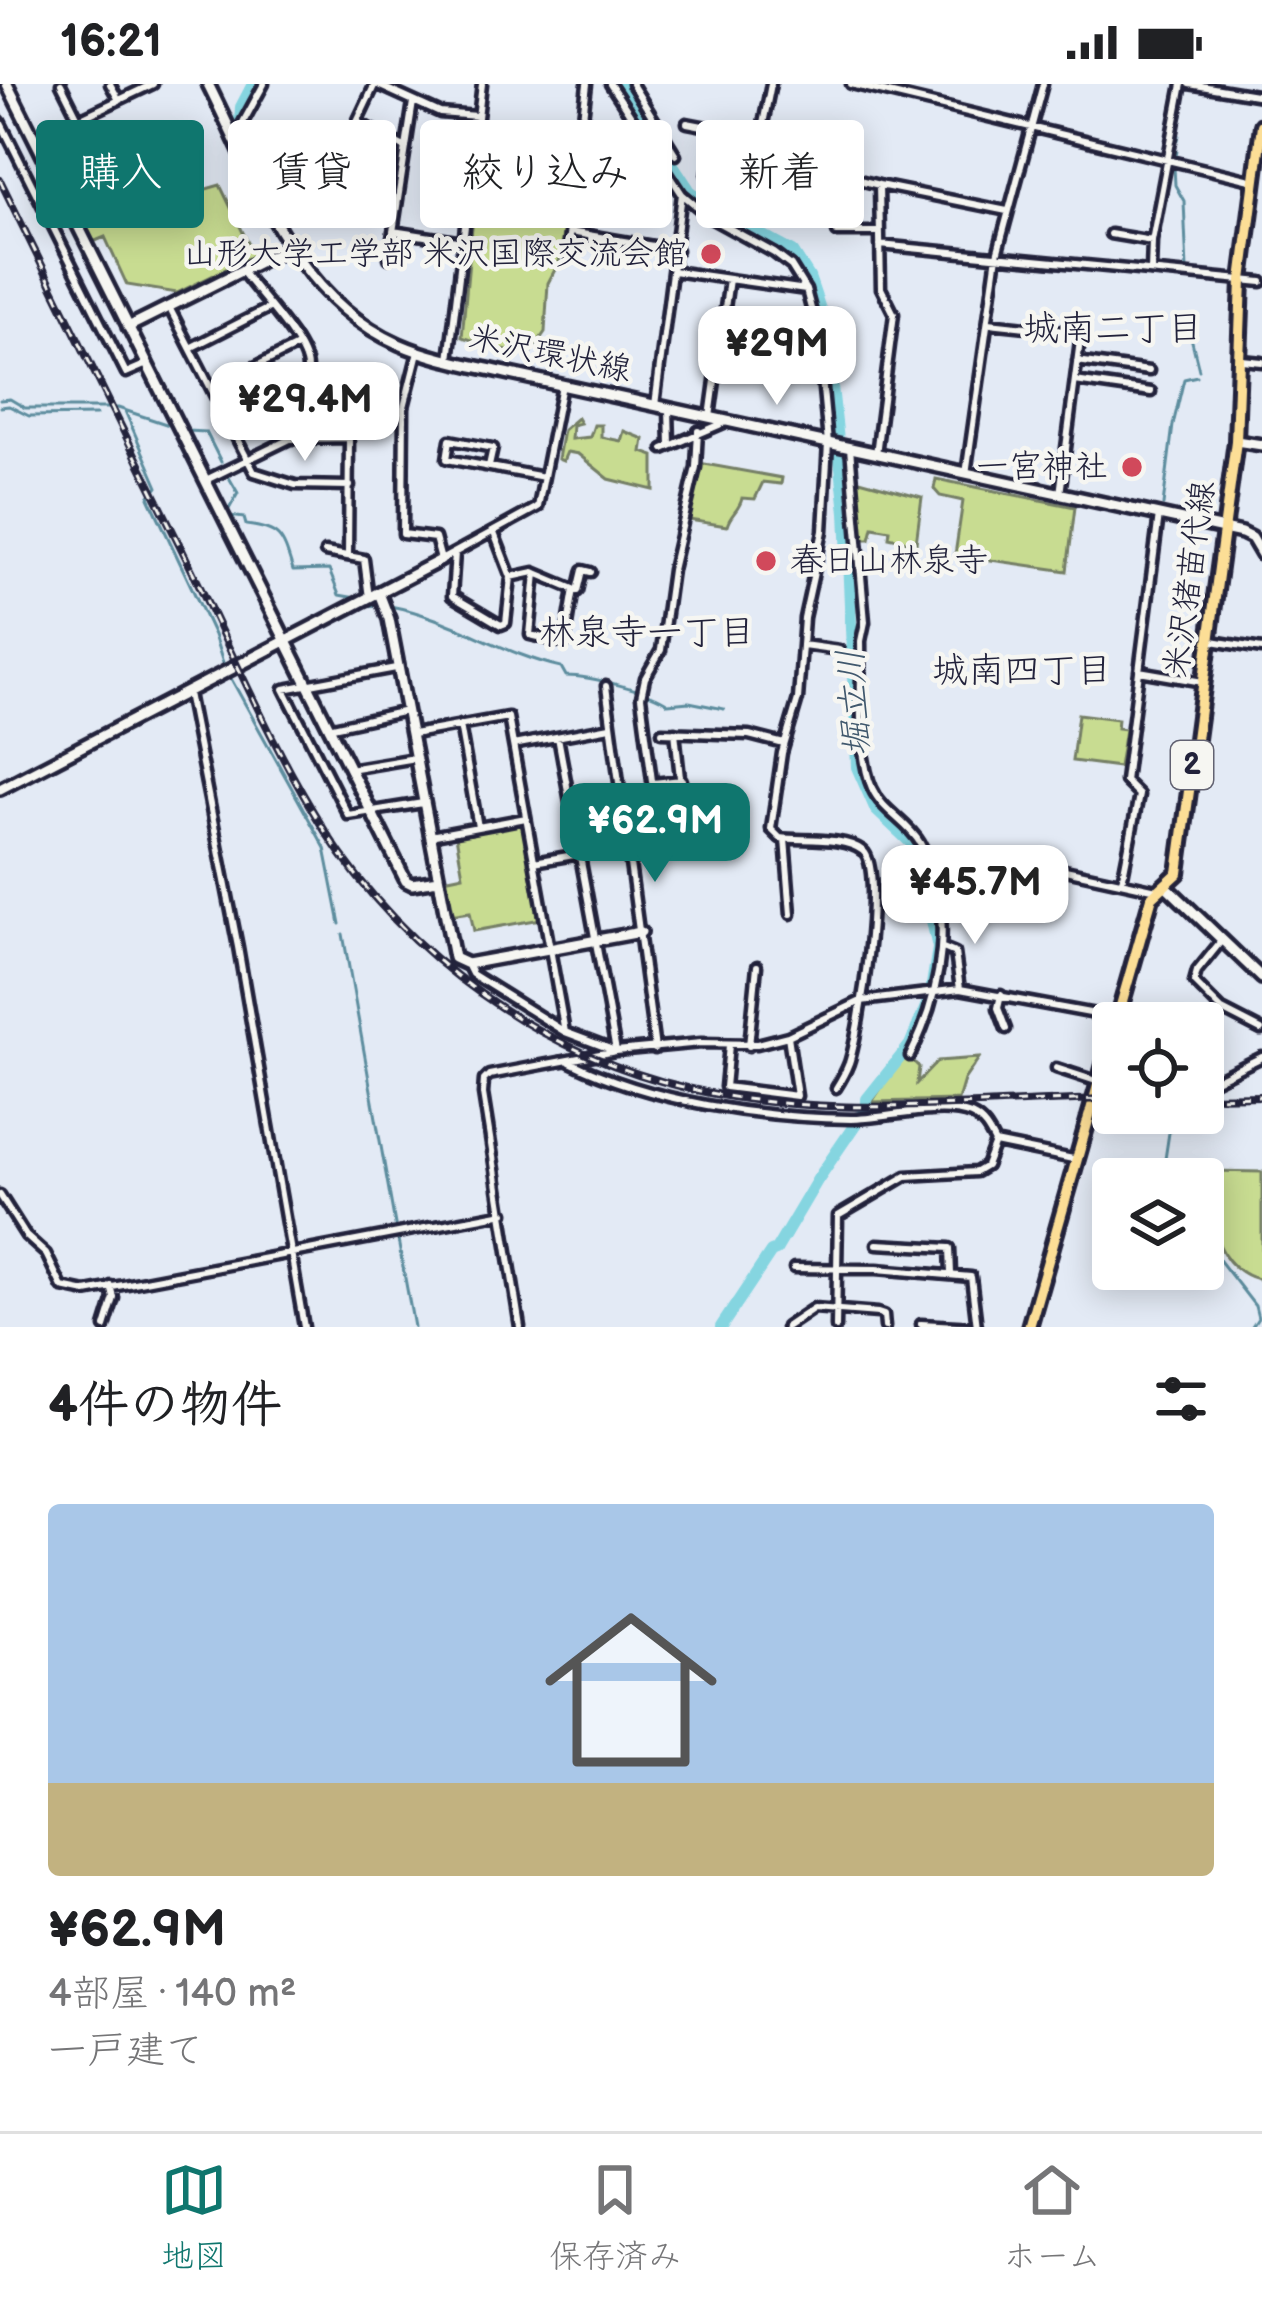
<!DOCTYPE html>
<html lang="ja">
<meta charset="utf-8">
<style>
:root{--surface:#fff;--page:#f6f6f6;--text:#202124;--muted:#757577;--line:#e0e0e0;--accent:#0f766e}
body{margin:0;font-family:"Balsamiq Sans","Klee One",sans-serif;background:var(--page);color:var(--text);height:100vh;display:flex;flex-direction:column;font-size:45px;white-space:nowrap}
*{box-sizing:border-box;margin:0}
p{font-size:39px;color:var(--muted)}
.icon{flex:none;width:66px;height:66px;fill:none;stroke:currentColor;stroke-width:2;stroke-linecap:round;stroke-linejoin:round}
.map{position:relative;height:1243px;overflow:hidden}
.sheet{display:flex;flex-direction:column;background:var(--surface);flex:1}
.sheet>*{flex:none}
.hud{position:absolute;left:36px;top:36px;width:1191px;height:108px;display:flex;gap:24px}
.controls{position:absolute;left:1092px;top:918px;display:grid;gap:24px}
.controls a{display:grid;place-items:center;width:132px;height:132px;border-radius:12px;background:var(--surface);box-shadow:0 6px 30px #0003;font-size:60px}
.price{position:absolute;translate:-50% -102px;padding:0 27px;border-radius:24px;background:#fff;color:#222;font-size:39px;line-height:78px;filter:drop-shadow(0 3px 6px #0008)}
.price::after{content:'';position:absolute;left:50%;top:72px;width:36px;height:27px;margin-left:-18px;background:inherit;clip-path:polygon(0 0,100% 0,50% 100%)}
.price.active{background:var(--accent);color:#fff}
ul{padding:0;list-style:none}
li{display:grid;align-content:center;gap:24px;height:636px;padding:0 48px}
li span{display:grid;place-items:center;height:372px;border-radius:12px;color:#555}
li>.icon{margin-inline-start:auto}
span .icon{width:216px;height:216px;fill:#fffc;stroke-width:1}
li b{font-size:51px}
h2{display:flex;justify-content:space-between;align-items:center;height:144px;padding:0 48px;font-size:51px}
.chip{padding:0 42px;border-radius:12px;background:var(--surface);box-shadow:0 6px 30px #0003;font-size:42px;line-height:108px}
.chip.active{background:var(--accent);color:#fff}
.status{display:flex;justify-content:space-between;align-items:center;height:84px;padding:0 60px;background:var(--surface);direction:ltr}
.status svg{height:33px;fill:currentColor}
.menu{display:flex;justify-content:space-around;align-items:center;height:168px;border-top:3px solid var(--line);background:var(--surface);font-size:33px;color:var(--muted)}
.menu a{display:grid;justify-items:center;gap:6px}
.menu .active{color:var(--accent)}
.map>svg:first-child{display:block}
.green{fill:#c8dc91;stroke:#757f66;stroke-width:3}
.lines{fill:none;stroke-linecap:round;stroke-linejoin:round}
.stream{stroke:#5d8d9e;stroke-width:3}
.river{stroke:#85d5e0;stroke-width:12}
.street-casing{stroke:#22223b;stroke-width:15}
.secondary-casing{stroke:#22223b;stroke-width:18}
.primary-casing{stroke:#22223b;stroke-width:20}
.street{stroke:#f6f6f2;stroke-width:6}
.secondary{stroke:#f6f6f2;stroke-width:9}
.primary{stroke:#fcde96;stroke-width:10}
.rail-casing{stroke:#22223b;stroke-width:8}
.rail{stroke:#f6f6f2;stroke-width:3;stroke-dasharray:9;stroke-linecap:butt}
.poi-dot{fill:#d1495b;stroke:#f6f6f2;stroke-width:4.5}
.labels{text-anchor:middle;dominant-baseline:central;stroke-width:9;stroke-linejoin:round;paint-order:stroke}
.shield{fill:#f6f6f2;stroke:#626272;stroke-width:3}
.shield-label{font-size:30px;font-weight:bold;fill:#22223b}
.poi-label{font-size:33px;fill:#22223b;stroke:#f6f6f2;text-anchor:end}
.street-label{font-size:33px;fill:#22223b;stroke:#f6f6f2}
.neighbourhood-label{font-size:36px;fill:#22223b;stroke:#f6f6f2}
.water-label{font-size:36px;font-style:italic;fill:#40586d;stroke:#f6f6f2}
</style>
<div class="status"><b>16:21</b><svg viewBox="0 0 49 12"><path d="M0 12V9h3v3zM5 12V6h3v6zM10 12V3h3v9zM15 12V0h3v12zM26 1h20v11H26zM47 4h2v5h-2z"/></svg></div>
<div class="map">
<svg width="1262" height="1243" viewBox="0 0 1262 1243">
<rect width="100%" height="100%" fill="#e3eaf5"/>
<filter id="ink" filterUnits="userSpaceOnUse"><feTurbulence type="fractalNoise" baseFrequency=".00833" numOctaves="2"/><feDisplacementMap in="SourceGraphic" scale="24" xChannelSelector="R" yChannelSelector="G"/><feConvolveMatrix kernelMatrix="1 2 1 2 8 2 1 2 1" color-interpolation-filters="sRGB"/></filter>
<g filter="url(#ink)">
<path class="green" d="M181,75l15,33 24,-7 34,70 -77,38 -50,-8 -22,-48 -12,5 -18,-39 55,-28 27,-5z
M474,122l83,11 7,8 -5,37 -11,21 -3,49 -14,20h-21l-48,-15z
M577,334l3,5 -8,2 -1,14 19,-2 4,-12h7v12l20,4 3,-10 20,8 -2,13 12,4v34l-45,-11 -31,-25 -11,-2 -4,9 -5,-2 5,-29z
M699,379l83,15 -1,6 -18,-2 -8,17 -13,-1c-2,12 -12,16 -15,28l-38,-6z
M856,395l66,18 -6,46 -27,-6 1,-7 -17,-3 -3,12h-11z
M936,395l139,28 -8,64 -112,-16 8,-54 -23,-5 -6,-7z
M1078,630l40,5 -1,9 8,1 -6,38 -47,-6z
M524,739l17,96 -67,12 -4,-19 -20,3 -6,-36 19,-4 -7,-39z
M909,973l10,10 -2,16 21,-22 41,-3 -15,22 -6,20 -86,2 27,-41z
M1210,1087l52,1v108c-48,-9 -57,-69 -52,-109z"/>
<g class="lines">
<path class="stream" d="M1183,22l4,-20
M1182,32v-4
M1178,56l1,-5
M1176,72l1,-5
M1174,83l1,18 9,16 3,69
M1191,253l8,33
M0,316l10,-1 15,9h93l54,18
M0,323l9,-1 20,10 67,-1
M125,327l33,76 -9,10 65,138 10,31
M187,347l19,1 15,30
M227,390l11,19 -10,18 2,5 14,2 2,7c36,4 37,13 47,46l36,-1 10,25 17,3
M1163,421l10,-80 11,-46 13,-3
M365,522l13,-1
M390,522c60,11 112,48 171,61l5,9c23,0 85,15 102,28l21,-2 35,7
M229,591l96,173 15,76
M1127,791l4,-22
M343,850l53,296
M1162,1095l8,-53
M1203,1155l52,67 3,12 -6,9
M398,1156l16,87"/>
<path class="river" d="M620,0l70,107 23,18 80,43 16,25 16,47 21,188 11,255 19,43 35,33 10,27 17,78 -8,49 -20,48 -43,54v8l-49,72 -42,71 -5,2 -50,75
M240,39l1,-16 12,-23"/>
<defs>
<path id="street" d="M61,0l17,34
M110,0l9,16
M375,0l-18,38 49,26
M376,0l64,29 37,3
M610,0l72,110 30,25 62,34 17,13 15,24 12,45 10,108 -5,88 -19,87 -6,81 -16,54 -11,76 9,9c23,3 64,-2 83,13 23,17 -4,182 -14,212 -3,8 -8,17 -13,25
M632,0l44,71
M771,0l-13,65 2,6 119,30 128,26
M851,0l404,97
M1189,0l73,12
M0,37l126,252 21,-9
M687,39l74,14
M235,53l29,-53
M35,56l118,-56
M707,92l5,-28 46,7
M393,147l70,11
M570,148l107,18
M837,148h43
M1110,150l42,7
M880,161l382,37
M567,169l20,-169
M389,174l24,-156
M242,187c16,23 65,72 65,98 -1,24 -13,44 -9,68
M673,187l133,19
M1151,187l1,-30 30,-157
M169,223l85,165 41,13 55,1
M989,239l92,10 -21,161
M192,263l77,-39
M418,268l-14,55 -1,127 32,4 6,22 97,-53 24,-122
M449,276l33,-276
M1242,276l20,2
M1077,277l72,10
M1075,297l76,11
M212,304l85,-42
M655,321l27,-211
M669,325l1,36
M710,333l19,-138
M850,364l15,174 -4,19c1,40 -5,111 11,147 10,23 36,34 48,55 37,65 22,150 -10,213
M663,365l63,-27
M876,370l18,-140 -13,-26 -2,-103
M489,382l4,-18 -43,-8 -3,19 97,18
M966,390l31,-219 46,-171
M206,396l84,-41 59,-1 -1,118
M494,449l17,44 23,-5 2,1 38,16 -9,54 -35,-8 6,-62
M325,468l39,7 5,39
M455,469l-3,43 49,29 5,-2 5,-46
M574,506l4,1 5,-21 8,2
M1212,557l50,8
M803,561l36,5
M396,584l-112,21 64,126 75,-12
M1139,587l64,11
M606,602l49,363
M188,609l50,254 66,380
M460,641l18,102
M328,644l78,-17
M662,648l87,3 35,9
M675,648l9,82 3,4 21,-2
M413,650l95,-17 57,315
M558,653l58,314
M513,661l97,-18
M349,685l66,-11
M653,699l29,-3
M430,752l96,-18
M785,755l6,75
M534,778l120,-21 5,-7 -18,-137 4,-19 16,-28 11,-80 24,-103 2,-36
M1033,779l124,27
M1122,797l17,-86 -14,-14 34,-266
M1222,856l-25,31 -3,11 28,28 39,20
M943,864l12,5 5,36
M467,880l5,10 93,58 48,18
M1001,911l-3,13 8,21
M729,961l-4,42 72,9 -9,-60
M749,962l8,-80
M570,978c81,40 191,56 281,57 33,0 90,-16 120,-4 13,6 18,16 24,28l-9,23 -10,6 -70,4 -68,40 -2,111
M1056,984l43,14
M1203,1002l59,-29
M1097,1006h16
M995,1059l83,17
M0,1111l26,41 20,18 16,33 24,5 418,-79
M877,1160l73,4 1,26
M794,1184l83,1 94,8 6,50
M921,1240l53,3
M105,1243l9,-29 -3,-12
M520,1243l-37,-233 1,-14 5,-5 127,-24 85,-8 56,1 31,-8 73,-35 99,-12 157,29
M786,1243l28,-19 64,5 6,2 1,12"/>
<path id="secondary" d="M7,0l399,797 6,3 26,-4
M208,0c49,97 84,213 191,260 34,15 71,21 107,29l736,160 10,5 10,17
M128,243l161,-80
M1236,357l26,4
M379,509l10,26 65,339 13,6 174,-32
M0,705l441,-229
M1165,801l97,93"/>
<path id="primary" d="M1116,939l36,-126 26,-24 58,-432 6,-161 20,-155
M1029,1243l84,-294"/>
</defs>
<use href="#street" class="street-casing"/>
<use href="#secondary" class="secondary-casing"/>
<use href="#primary" class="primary-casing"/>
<use href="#street" class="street"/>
<use href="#secondary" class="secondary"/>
<use href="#primary" class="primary"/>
<defs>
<path id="rail" d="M0,96c63,128 125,256 189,384 43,88 83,183 136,267 81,127 215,222 362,257 138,33 286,13 426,11
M1203,1013l59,-1"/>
</defs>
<use href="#rail" class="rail-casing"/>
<use href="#rail" class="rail"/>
</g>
</g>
<g class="poi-dot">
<circle cx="711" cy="170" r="12"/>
<circle cx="1132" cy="383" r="12"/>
<circle cx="766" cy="477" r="12"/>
</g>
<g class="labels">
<rect class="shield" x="1171" y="657" width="42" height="48" rx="9"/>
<g class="shield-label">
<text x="1192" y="681">2</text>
</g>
<g class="poi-label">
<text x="687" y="170">山形大学工学部 米沢国際交流会館</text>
<text x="1108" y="383">一宮神社</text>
<text x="790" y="477" text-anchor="start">春日山林泉寺</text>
</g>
<g class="street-label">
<text transform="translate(550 270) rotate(12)">米沢環状線</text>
<text transform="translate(1190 495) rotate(-82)">米沢猪苗代線</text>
</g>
<g class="neighbourhood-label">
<text x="1113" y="245">城南二丁目</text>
<text x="647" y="549">林泉寺一丁目</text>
<text x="1022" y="587">城南四丁目</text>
</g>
<g class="water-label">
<text transform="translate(855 619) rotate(-94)">堀立川</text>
</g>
</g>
</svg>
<div class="controls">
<a><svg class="icon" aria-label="locate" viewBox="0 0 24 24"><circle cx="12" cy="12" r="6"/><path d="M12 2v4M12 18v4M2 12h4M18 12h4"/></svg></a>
<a><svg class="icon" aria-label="layers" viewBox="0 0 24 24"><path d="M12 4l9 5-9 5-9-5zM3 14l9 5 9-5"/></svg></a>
</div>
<b class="price" style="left:777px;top:324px">¥29M</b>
<b class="price" style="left:305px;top:380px">¥29.4M</b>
<b class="price active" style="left:655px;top:801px">¥62.9M</b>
<b class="price" style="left:975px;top:863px">¥45.7M</b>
<div class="hud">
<a class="chip active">購入</a>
<a class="chip">賃貸</a>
<a class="chip">絞り込み</a>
<a class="chip">新着</a>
</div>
</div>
<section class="sheet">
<h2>4件の物件<svg class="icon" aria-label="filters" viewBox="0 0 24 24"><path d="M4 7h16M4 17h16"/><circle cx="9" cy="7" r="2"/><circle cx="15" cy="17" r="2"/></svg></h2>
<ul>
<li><span style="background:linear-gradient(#a9c7e8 75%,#c2b280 0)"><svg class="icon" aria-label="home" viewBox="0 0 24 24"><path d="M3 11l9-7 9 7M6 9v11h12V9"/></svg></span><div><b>¥62.9M</b><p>4部屋 · 140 m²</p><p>一戸建て</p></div></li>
</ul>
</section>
<nav class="menu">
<a class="active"><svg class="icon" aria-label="map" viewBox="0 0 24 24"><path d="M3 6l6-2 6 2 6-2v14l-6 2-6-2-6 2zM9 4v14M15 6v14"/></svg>地図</a>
<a><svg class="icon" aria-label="saved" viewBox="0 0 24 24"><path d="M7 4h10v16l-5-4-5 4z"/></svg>保存済み</a>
<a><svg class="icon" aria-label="home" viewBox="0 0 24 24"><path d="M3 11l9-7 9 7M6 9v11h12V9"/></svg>ホーム</a>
</nav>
